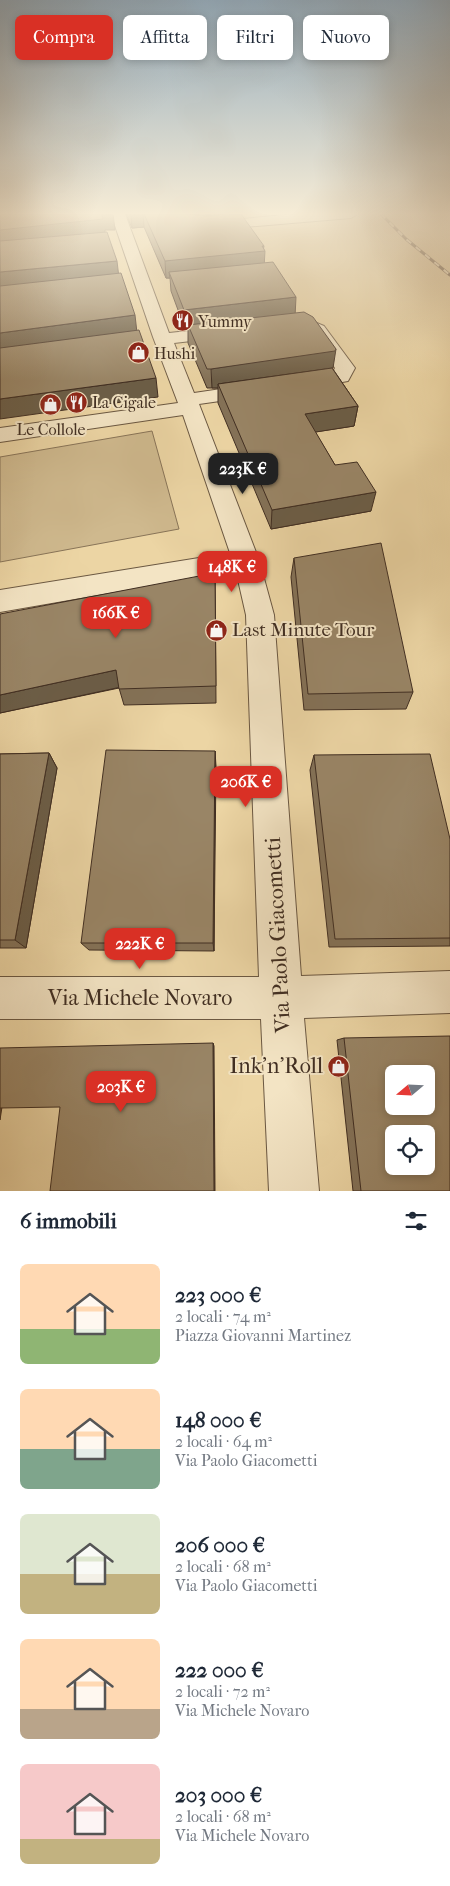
<!DOCTYPE html>
<html lang="it">
<meta charset="utf-8">
<style>
:root{--surface:#fff;--page:#f6f6f7;--text:#1f2937;--muted:#747a83;--accent:#d93025}
body{margin:0;font-family:"IM FELL French Canon",serif;background:var(--page);color:var(--text);height:100vh;display:flex;flex-direction:column;font-size:19px;white-space:nowrap}
*{box-sizing:border-box;margin:0}
p{font-size:16px;color:var(--muted)}
.icon{flex:none;width:28px;height:28px;fill:none;stroke:currentColor;stroke-width:2;stroke-linecap:round;stroke-linejoin:round}
.map{position:relative;height:1191px;overflow:hidden}
.drawer{display:flex;flex-direction:column;background:var(--surface);flex:1}
.drawer>*{flex:none}
.banner{position:absolute;left:15px;top:15px;width:420px;height:45px;display:flex;gap:10px}
.needle{width:32px;rotate:251deg}
.tools{position:absolute;left:385px;top:1065px;display:grid;gap:10px}
.tools a{display:grid;place-items:center;width:50px;height:50px;border-radius:8px;background:var(--surface);box-shadow:0 2px 8px #0003;font-size:25px}
.price{position:absolute;translate:-50% -42px;padding:0 11px;border-radius:10px;background:var(--accent);color:#fff;font-size:16px;line-height:32px;filter:drop-shadow(0 1px 2px #0008)}
.price::after{content:'';position:absolute;left:50%;top:30px;width:15px;height:11px;margin-left:-8px;background:inherit;clip-path:polygon(0 0,100% 0,50% 100%)}
.price.active{background:#222;color:#fff}
ul{padding:0;list-style:none}
li{display:flex;align-items:center;gap:15px;height:125px;padding:0 20px}
li span{display:grid;place-items:center;flex:none;width:140px;height:100px;border-radius:8px;color:#555}
li>.icon{margin-inline-start:auto}
span .icon{width:60px;height:60px;fill:#fffc;stroke-width:1}
li b{font-size:21px}
h2{display:flex;justify-content:space-between;align-items:center;height:60px;padding:0 20px;font-size:21px}
.pill{padding:0 18px;border-radius:8px;background:var(--surface);box-shadow:0 2px 8px #0003;font-size:18px;line-height:45px}
.pill.active{background:var(--accent);color:#fff}
.map>svg:first-child{display:block}
.green{fill:#cfb98e;stroke:#887458}
.lines{fill:none;stroke-linecap:round;stroke-linejoin:round}
.minor-casing{stroke:#6b5842;stroke-width:2}
.minor{fill:#f3e4c4;fill-rule:evenodd}
.rail-casing{stroke:#402e22;stroke-width:3}
.rail{stroke:#f3e4c4;stroke-width:2;stroke-dasharray:6;stroke-linecap:butt}
.wall{fill:#847258;stroke:#402e22}
.shaded-wall{fill:#6b5d47;stroke:#402e22}
.building{fill:#998566;stroke:#402e22;fill-rule:evenodd}
.labels{text-anchor:middle;dominant-baseline:central;stroke-width:4;stroke-linejoin:round;paint-order:stroke}
.far-poi-label{font-size:16px;fill:#402e22;stroke:#f3e4c4;text-anchor:start}
.poi-label{font-size:19px;fill:#402e22;stroke:#f3e4c4;text-anchor:start}
.near-street-label{font-size:22px;fill:#402e22;stroke:#f3e4c4}
.near-poi-label{font-size:22px;fill:#402e22;stroke:#f3e4c4;text-anchor:end}
</style>
<div class="map">
<svg width="450" height="1191" viewBox="0 0 450 1191">
<rect width="100%" height="100%" fill="#ecd5a4"/>
<filter id="stains"><feTurbulence type="fractalNoise" baseFrequency=".004" numOctaves="4"/><feColorMatrix values="0 0 0 0 .2 0 0 0 0 .09 0 0 0 0 .02 0 0 0 .5 -.17"/></filter>
<radialGradient id="worn" r=".72"><stop offset=".6" stop-color="#630" stop-opacity="0"/><stop offset="1" stop-color="#630" stop-opacity=".3"/></radialGradient>
<path class="green" d="M152,431l27,98 -179,33v-105z"/>
<g class="lines">
<defs>
<path id="minor" d="M111,214h14l44,119 57,-6 6,1 3,4 -3,4 -6,1 -52,6 20,50 61,-9 7,2 3,4 -3,4 -7,2 -56,8 60,156 15,55 27,361 149,-5v42l-146,5 15,173h-50l-8,-172h-261v-42h259l-13,-362 -10,-44 -236,41v-22l230,-37 -47,-138 -183,27v-14l178,-25 -25,-66z
M153,214h17l13,6 25,2 89,-8h61l-7,4 -143,12c-18,0 -42,-1 -55,-16z
M312,321l12,5 31,42 -7,13 -45,8 -7,-2 -3,-4 3,-4 37,-7 2,-4 -23,-34 -9,-8 3,-4z"/>
</defs>
<use href="#minor" class="minor-casing"/>
<use href="#minor" class="minor"/>
<defs>
<path id="rail" d="M381,214l25,25 44,36"/>
</defs>
<use href="#rail" class="rail-casing"/>
<use href="#rail" class="rail"/>
</g>
<path class="wall" d="M126,214h115l23,35v14l31,50 63,93 -4,20 -39,6 20,33 36,46 -100,18 -53,-126v-15h-11l-19,-45v-14h-3l-14,-38 -1,-13h-4l-22,-51 -12,1z
M294,558l119,134 -7,17 -102,1 -13,-133z
M215,573l1,130 -92,2 -5,-17 -119,25z
M215,751l-1,200 -125,-1 -8,-7z
M49,753l8,15 -31,180h-26v-194z
M314,755l136,84v107l-121,1 -19,-177z
M344,1038l106,153h-97l-16,-151z"/>
<path class="shaded-wall" d="M113,214l2,16h-10v5l-105,12v-17l102,-15z
M131,214h12l1,13 -12,1z
M208,214h25l-25,6z
M264,246l-1,5h2l-1,17 -95,4 1,6h-4l-1,-17z
M117,261l2,17 -119,12v-18z
M296,297l-1,20 -107,8v4h-3l-1,-19z
M135,315l2,18 -137,19v-19z
M336,349l-3,19 -115,16v4h-6l-1,-19z
M156,378l2,19 -158,22v-20z
M358,406l-4,20 -51,8 2,-20z
M376,492l-5,19 -100,18 1,-19z
M116,670l5,17 -121,26v-18z
M215,751l1,15 -2,185 -1,-8z
M49,753l8,15 -31,180 -11,-8z
M213,1043l1,3 1,145h-1z
M0,1107h2l-2,13z"/>
<path class="building" d="M0,214h104l-2,1 1,4 -103,11z
M144,214h44l20,2 19,-2h14l23,32h-2l3,5 -100,10z
M107,232l10,29 -117,11v-31z
M273,262l23,35 -112,13 -15,-38z
M121,273l14,42 -135,18v-47z
M304,312l9,5 23,32 -1,2 -124,18h-4l-19,-44z
M139,330l17,48 -156,21v-51z
M332,368l26,38 -53,8 30,51 22,-3 19,30 -104,18 -54,-126z
M381,543l32,149 -105,2 -14,-136z
M215,573l1,113 -97,3 -3,-19 -116,25v-81z
M106,750l109,1 -2,192h-132z
M49,753l-34,187h-15v-186z
M430,754l20,85v99l-115,1 -21,-184z
M450,1036v155h-89l-17,-153zM394,1074h32v32h-32zM394,1134h32v32h-32z
M213,1043l1,148h-164l10,-84 -60,1v-60z"/>
<linearGradient id="sky" x2="0" y2="1"><stop stop-color="#92aabb"/><stop offset="0.56" stop-color="#f6ecd6"/><stop offset="1" stop-color="#f6ecd6" stop-opacity="0"/></linearGradient>
<rect width="450" height="381" fill="url(#sky)"/>
<defs>
<symbol id="restaurant-disc" viewBox="-11 -11 22 22"><circle r="9.5" fill="#8f2418" stroke="#f3e4c4"/><path d="M-5-6h1v4h1v-4h1v4h1v-4h1v5L-1.5 .5V6h-2V.5L-5-1ZM5-6V6H3V1.5H1.5Q1.5-4 5-6Z" fill="#fff"/></symbol>
<symbol id="shop-disc" viewBox="-11 -11 22 22"><circle r="9.5" fill="#8f2418" stroke="#f3e4c4"/><path d="M-5-2.5h2.3a2.7 3.5 0 0 1 5.4 0H5L5.5 6h-11ZM-1.5-2.5h3a1.5 2.3 0 0 0-3 0Z" fill="#fff"/></symbol>
</defs>
<g fill-rule="evenodd">
<use href="#restaurant-disc" x="170" y="308" width="25" height="25"/>
<use href="#shop-disc" x="126" y="340" width="25" height="25"/>
<use href="#restaurant-disc" x="64" y="390" width="25" height="25"/>
<use href="#shop-disc" x="38" y="392" width="25" height="25"/>
<use href="#shop-disc" x="204" y="618" width="25" height="25"/>
<use href="#shop-disc" x="326" y="1054" width="25" height="25"/>
</g>
<g class="labels">
<g class="far-poi-label">
<text x="198" y="321">Yummy</text>
<text x="154" y="353">Hushi</text>
<text x="92" y="402">La Cigale</text>
<text x="51" y="429" text-anchor="middle">Le Collole</text>
</g>
<g class="poi-label">
<text x="232" y="630">Last Minute Tour</text>
</g>
<g class="near-street-label">
<text transform="translate(278 935) rotate(-93)">Via Paolo Giacometti</text>
<text x="140" y="998">Via Michele Novaro</text>
</g>
<g class="near-poi-label">
<text x="323" y="1066">Ink'n'Roll</text>
</g>
</g>
<rect width="100%" height="100%" filter="url(#stains)"/>
<rect width="100%" height="100%" fill="url(#worn)"/>
</svg>
<div class="tools">
<a><svg class="needle" viewBox="-14 -14 28 28"><path d="M0-13l5 13h-10z" fill="#e53935"/><path d="M0 13l5-13h-10z" fill="#747a83"/></svg></a>
<a><svg class="icon" aria-label="locate" viewBox="0 0 24 24"><circle cx="12" cy="12" r="6"/><path d="M12 2v4M12 18v4M2 12h4M18 12h4"/></svg></a>
</div>
<b class="price active" style="left:243px;top:495px">223K €</b>
<b class="price" style="left:232px;top:593px">148K €</b>
<b class="price" style="left:116px;top:639px">166K €</b>
<b class="price" style="left:246px;top:808px">206K €</b>
<b class="price" style="left:140px;top:970px">222K €</b>
<b class="price" style="left:121px;top:1113px">203K €</b>
<div class="banner">
<a class="pill active">Compra</a>
<a class="pill">Affitta</a>
<a class="pill">Filtri</a>
<a class="pill">Nuovo</a>
</div>
</div>
<section class="drawer">
<h2>6 immobili<svg class="icon" aria-label="filters" viewBox="0 0 24 24"><path d="M4 7h16M4 17h16"/><circle cx="9" cy="7" r="2"/><circle cx="15" cy="17" r="2"/></svg></h2>
<ul>
<li><span style="background:linear-gradient(#ffd9b3 65%,#8fb573 0)"><svg class="icon" aria-label="home" viewBox="0 0 24 24"><path d="M3 11l9-7 9 7M6 9v11h12V9"/></svg></span><div><b>223 000 €</b><p>2 locali · 74 m²</p><p>Piazza Giovanni Martinez</p></div></li>
<li><span style="background:linear-gradient(#ffd9b3 60%,#7fa58c 0)"><svg class="icon" aria-label="home" viewBox="0 0 24 24"><path d="M3 11l9-7 9 7M6 9v11h12V9"/></svg></span><div><b>148 000 €</b><p>2 locali · 64 m²</p><p>Via Paolo Giacometti</p></div></li>
<li><span style="background:linear-gradient(#dfe7d0 60%,#c2b280 0)"><svg class="icon" aria-label="home" viewBox="0 0 24 24"><path d="M3 11l9-7 9 7M6 9v11h12V9"/></svg></span><div><b>206 000 €</b><p>2 locali · 68 m²</p><p>Via Paolo Giacometti</p></div></li>
<li><span style="background:linear-gradient(#ffd9b3 70%,#b9a48a 0)"><svg class="icon" aria-label="home" viewBox="0 0 24 24"><path d="M3 11l9-7 9 7M6 9v11h12V9"/></svg></span><div><b>222 000 €</b><p>2 locali · 72 m²</p><p>Via Michele Novaro</p></div></li>
<li><span style="background:linear-gradient(#f6c9c9 75%,#c2b280 0)"><svg class="icon" aria-label="home" viewBox="0 0 24 24"><path d="M3 11l9-7 9 7M6 9v11h12V9"/></svg></span><div><b>203 000 €</b><p>2 locali · 68 m²</p><p>Via Michele Novaro</p></div></li>
</ul>
</section>
